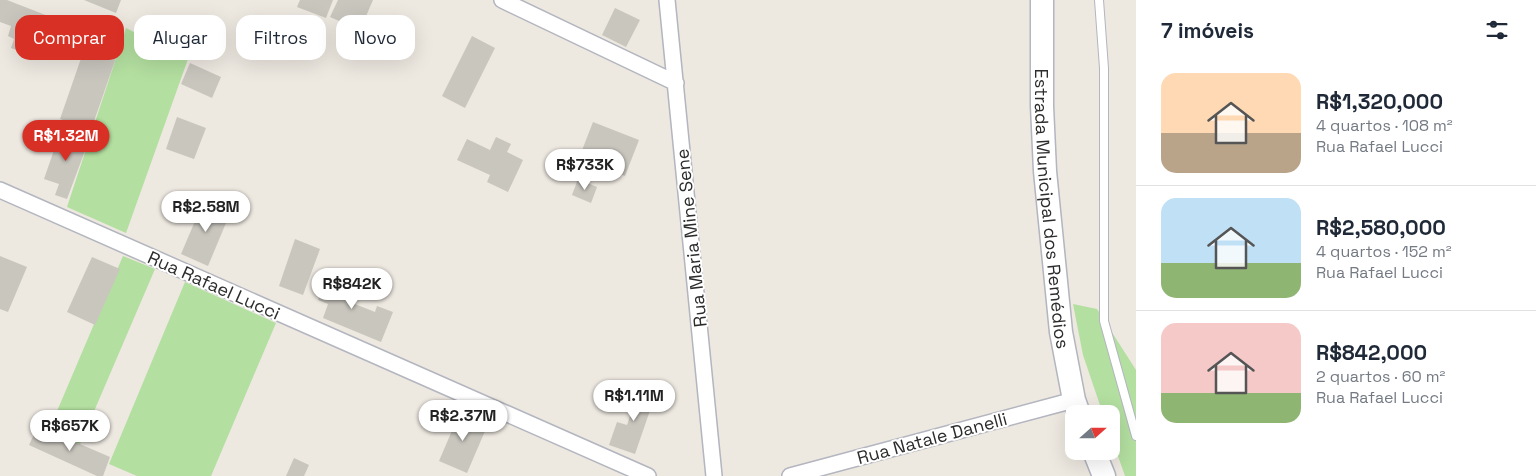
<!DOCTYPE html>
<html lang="pt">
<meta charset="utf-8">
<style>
:root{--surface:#fff;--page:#f6f6f7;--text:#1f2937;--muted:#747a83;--line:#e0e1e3;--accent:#d93025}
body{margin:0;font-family:"Space Grotesk",sans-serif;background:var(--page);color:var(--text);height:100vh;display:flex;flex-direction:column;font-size:19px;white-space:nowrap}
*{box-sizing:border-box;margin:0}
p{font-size:16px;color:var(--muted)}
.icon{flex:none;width:28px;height:28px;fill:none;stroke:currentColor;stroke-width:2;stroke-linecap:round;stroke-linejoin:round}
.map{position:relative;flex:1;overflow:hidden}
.drawer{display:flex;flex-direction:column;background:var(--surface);width:400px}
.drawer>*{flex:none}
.guide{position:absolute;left:15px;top:15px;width:475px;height:45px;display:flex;gap:10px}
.needle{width:32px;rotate:69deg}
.controls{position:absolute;left:1065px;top:405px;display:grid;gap:10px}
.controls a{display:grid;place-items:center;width:55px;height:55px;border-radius:10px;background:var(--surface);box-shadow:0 5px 20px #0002;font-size:25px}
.price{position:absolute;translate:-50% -42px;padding:0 11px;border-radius:18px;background:#fff;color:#222;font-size:16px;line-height:32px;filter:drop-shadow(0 1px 2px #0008)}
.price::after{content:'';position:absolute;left:50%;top:30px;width:15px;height:11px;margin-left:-8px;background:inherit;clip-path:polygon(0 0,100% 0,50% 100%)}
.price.on{background:var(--accent);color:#fff}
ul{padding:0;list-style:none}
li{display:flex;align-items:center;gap:15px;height:125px;padding:0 25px}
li+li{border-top:1px solid var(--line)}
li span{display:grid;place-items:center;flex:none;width:140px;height:100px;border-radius:15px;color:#555}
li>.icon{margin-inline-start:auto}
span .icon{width:60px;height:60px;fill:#fffc;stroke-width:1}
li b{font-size:21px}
h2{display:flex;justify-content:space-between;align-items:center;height:60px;padding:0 25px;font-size:21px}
.pill{padding:0 18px;border-radius:15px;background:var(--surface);box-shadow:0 5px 20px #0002;font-size:18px;line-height:45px}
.pill.on{background:var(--accent);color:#fff}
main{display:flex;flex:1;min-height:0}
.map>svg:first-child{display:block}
.green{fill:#b3dfa0}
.building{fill:#c9c6be}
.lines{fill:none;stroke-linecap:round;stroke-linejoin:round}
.service-casing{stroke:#b3b5bf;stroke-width:10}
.minor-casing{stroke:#b3b5bf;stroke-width:18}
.secondary-casing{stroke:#b3b5bf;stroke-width:25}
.service{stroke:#fff;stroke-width:8}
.minor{stroke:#fff;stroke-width:15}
.secondary{stroke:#fff;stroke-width:22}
.labels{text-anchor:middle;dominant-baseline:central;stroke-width:4;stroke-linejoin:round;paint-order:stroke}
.street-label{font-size:18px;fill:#2c2c2c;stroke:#fff}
</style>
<main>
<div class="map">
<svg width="1136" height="476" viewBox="0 0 1136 476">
<rect width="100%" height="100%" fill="#ede8e0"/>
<path class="green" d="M126,28l62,31 -62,174 -59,-26z
M123,256l32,13 -75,175 -31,-14z
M185,282l91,41 -65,153h-74l-28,-12z
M1073,304l24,5 39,61v106h-11l-14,-40v-22h-8l-20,-59z"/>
<path class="building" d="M0,0h7l41,16 -16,40 -21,-8 3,-9 -6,-3 3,-10 -11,-4z
M84,0h37l-5,13z
M300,0h33l-7,18 -29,-11z
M338,0h35l-13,30 -30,-13z
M615,8l25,12 -14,27 -24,-12z
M472,36l23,12 -30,60 -23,-12z
M86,44l31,11 -26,75 -31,-11z
M190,63l31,14 -9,21 -31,-14z
M177,117l29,11 -12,31 -28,-10z
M593,122l46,18 -14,36 -46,-18z
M61,130l28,10 -22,59 -12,-4 4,-11 -15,-5z
M496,137l15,7 -4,8 16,8 -15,32 -21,-10 3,-7 -33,-15 10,-21 23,11z
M578,179l19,8 -6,16 -19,-8z
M204,200l27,11 -23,55 -27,-12z
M295,239l25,10 -17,46 -24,-9z
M0,256l27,11 -19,45 -8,-3z
M92,257l28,12 -25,56 -28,-13z
M331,268l15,6 -9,23 38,15 2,-6 16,6 -12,30 -58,-24 5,-14 -10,-4z
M641,384l16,6 -22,64 -26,-9 8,-23 10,3z
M460,412l28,12 -21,49 -28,-12z
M38,426l72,31 -7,19h-6l-68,-31z
M294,458l15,7 -5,11h-18z"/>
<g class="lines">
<defs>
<path id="service" d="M1099,0l5,68v253l32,115"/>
<path id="minor" d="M502,0l174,83
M667,0l47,476
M0,190l648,286
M790,476l284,-76"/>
<g id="secondary">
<path id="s1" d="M1042,0v106l3,65 16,161 13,68 5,14"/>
<path d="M1094,451l10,25"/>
</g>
</defs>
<use href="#service" class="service-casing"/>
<use href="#minor" class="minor-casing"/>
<use href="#secondary" class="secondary-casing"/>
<use href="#service" class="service"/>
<use href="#minor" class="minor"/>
<use href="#secondary" class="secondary"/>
</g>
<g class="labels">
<g class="street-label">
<text stroke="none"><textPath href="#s1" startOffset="209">Estrada Municipal dos Remédios</textPath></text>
<text transform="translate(691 238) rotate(-96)">Rua Maria Mine Sene</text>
<text transform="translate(214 285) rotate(24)">Rua Rafael Lucci</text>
<text transform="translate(932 438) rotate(-15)">Rua Natale Danelli</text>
</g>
</g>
</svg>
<div class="controls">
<a><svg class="needle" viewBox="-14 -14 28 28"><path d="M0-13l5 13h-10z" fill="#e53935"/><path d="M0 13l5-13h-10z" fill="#747a83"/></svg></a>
</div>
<b class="price on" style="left:66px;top:162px">R$1.32M</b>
<b class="price" style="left:585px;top:191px">R$733K</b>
<b class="price" style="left:206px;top:233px">R$2.58M</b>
<b class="price" style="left:352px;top:310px">R$842K</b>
<b class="price" style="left:634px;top:422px">R$1.11M</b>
<b class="price" style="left:463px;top:442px">R$2.37M</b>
<b class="price" style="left:70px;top:452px">R$657K</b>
<div class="guide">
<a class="pill on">Comprar</a>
<a class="pill">Alugar</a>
<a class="pill">Filtros</a>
<a class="pill">Novo</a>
</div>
</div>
<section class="drawer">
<h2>7 imóveis<svg class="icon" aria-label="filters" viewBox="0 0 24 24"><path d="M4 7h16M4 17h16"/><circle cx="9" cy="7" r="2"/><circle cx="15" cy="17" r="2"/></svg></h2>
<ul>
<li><span style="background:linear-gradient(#ffd9b3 60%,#b9a48a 0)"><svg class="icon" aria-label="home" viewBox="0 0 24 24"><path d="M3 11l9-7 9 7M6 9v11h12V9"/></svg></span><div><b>R$1,320,000</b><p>4 quartos · 108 m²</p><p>Rua Rafael Lucci</p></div></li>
<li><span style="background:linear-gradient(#bfe0f5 65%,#8fb573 0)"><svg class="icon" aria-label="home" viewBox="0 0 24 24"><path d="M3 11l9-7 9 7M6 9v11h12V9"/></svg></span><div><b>R$2,580,000</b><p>4 quartos · 152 m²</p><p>Rua Rafael Lucci</p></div></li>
<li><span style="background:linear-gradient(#f6c9c9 70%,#8fb573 0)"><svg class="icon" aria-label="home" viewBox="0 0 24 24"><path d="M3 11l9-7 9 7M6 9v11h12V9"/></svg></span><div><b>R$842,000</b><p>2 quartos · 60 m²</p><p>Rua Rafael Lucci</p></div></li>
</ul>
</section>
</main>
